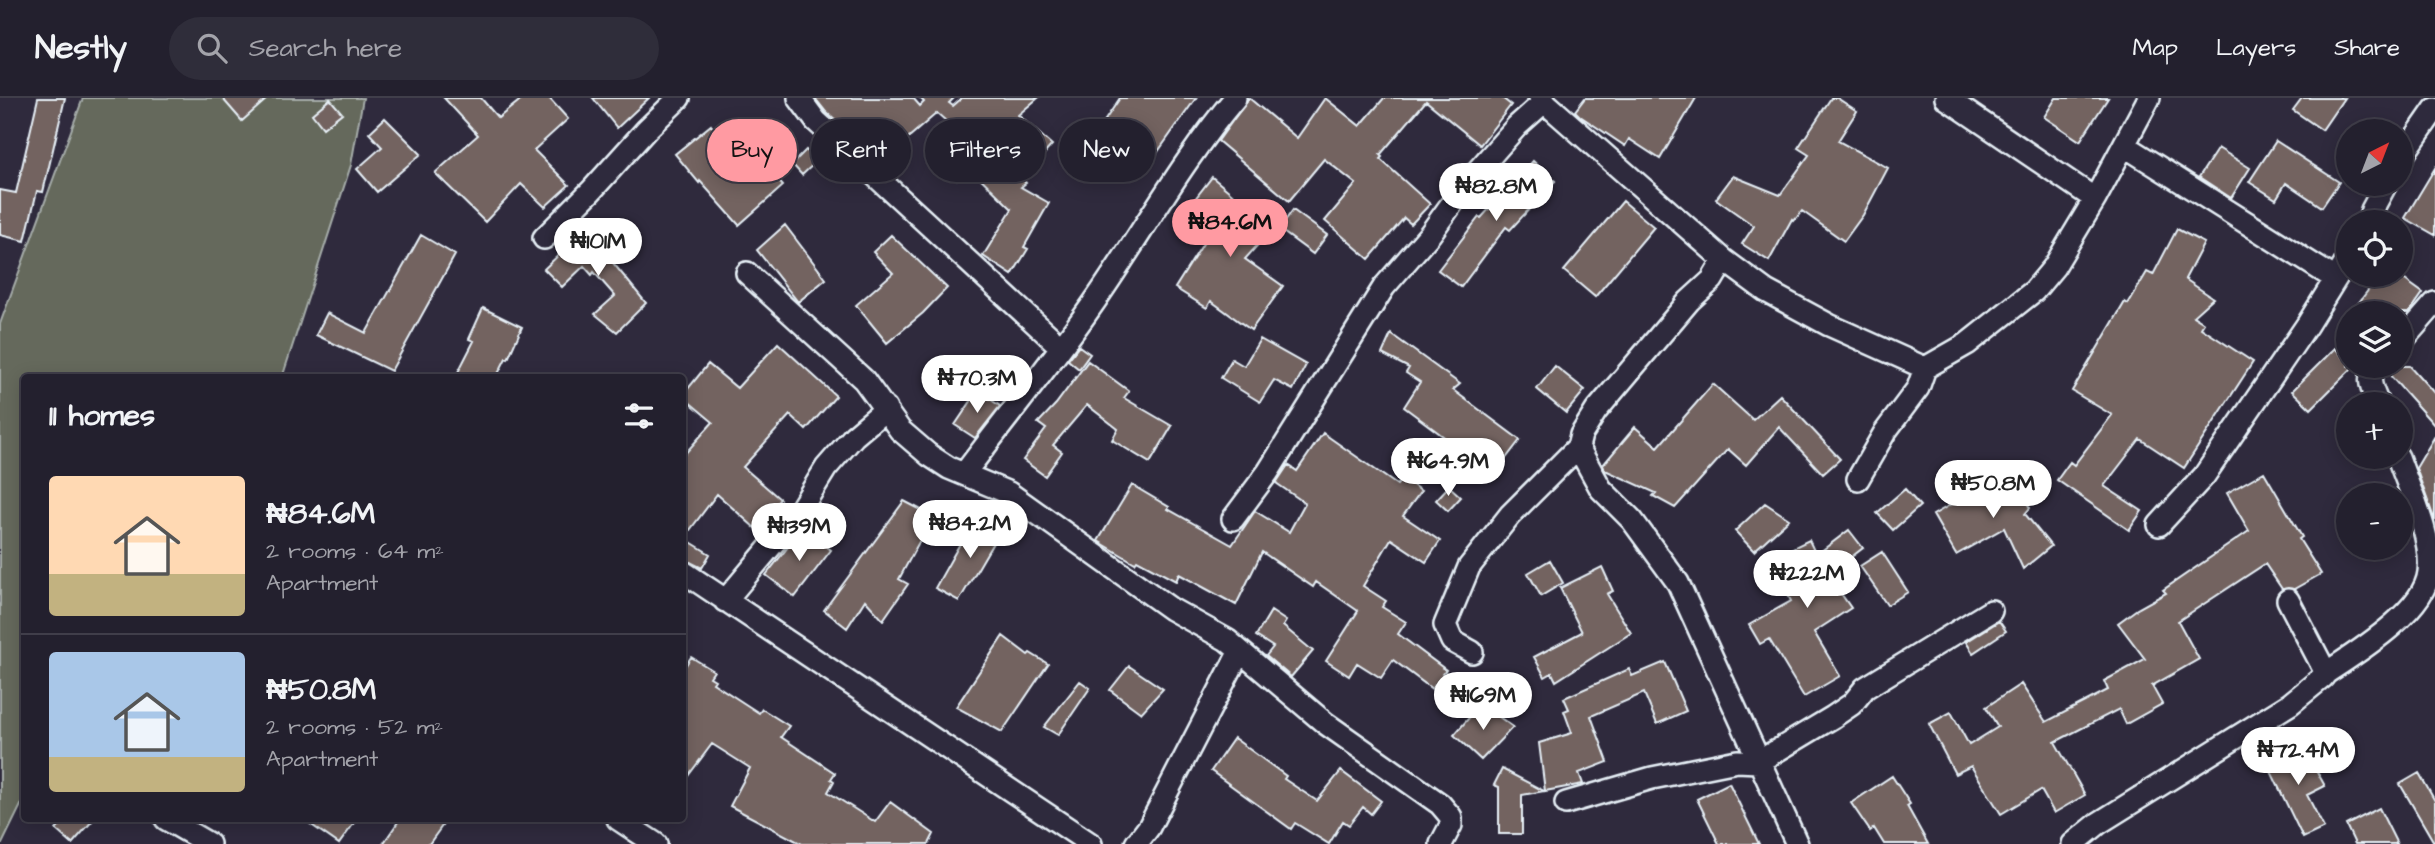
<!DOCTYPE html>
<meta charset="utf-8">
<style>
:root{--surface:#23202e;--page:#2f2d3a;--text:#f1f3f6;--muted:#a3a3aa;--line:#403e4a;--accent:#ff9aa2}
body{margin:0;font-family:"Architects Daughter",sans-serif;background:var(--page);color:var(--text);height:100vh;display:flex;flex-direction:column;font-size:26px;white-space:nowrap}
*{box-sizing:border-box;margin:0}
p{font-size:23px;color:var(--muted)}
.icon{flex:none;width:38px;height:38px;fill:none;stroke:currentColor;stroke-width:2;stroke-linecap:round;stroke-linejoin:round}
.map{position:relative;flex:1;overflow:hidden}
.sheet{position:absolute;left:21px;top:276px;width:665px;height:448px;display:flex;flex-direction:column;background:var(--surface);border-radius:7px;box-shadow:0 4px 18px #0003,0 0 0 2px var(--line)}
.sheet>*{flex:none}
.guide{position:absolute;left:707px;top:21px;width:665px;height:63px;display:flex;gap:14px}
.needle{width:46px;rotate:42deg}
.fabs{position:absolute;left:2336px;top:21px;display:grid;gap:14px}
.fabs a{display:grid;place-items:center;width:77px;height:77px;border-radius:50%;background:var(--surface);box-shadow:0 4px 18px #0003,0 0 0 2px var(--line);font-size:35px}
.price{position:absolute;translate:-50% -60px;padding:0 16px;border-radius:24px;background:#fff;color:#222;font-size:23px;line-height:46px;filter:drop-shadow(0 2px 4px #0008)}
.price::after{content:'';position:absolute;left:50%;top:42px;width:21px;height:16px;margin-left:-10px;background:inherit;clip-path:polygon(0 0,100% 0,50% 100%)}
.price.active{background:var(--accent);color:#111}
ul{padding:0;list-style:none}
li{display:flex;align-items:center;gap:21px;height:175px;padding:0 28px}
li+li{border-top:2px solid var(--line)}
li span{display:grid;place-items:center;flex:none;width:196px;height:140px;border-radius:7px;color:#555}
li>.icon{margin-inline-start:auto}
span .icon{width:84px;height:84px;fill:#fffc;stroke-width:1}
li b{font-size:30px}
h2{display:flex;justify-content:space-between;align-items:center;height:84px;padding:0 28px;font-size:30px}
.pill{padding:0 24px;border-radius:32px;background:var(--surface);box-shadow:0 4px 18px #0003,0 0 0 2px var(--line);font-size:24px;line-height:63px}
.pill.active{background:var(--accent);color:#111}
header{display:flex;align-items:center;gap:42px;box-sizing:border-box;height:98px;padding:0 35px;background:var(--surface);border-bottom:2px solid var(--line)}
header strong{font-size:33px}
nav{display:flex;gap:38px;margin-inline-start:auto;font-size:24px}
.search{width:490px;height:63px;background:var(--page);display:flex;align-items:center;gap:18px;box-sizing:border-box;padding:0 24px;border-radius:38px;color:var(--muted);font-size:26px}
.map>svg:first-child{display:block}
.green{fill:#65695b;stroke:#a6adaa;stroke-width:2}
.building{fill:#736360;stroke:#e8f1f8;stroke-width:2}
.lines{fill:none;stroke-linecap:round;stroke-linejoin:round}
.minor-casing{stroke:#e8f1f8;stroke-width:26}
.minor{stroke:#2f2a3d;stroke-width:21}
</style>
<header>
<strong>Nestly</strong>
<div class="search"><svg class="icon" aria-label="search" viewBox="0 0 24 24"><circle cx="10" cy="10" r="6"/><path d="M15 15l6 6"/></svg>Search here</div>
<nav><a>Map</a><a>Layers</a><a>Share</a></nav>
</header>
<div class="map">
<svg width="2435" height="746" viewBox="0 0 2435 746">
<rect width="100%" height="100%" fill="#2f2a3d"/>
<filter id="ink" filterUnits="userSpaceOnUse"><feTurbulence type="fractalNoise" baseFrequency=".0143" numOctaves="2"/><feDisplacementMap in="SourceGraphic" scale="14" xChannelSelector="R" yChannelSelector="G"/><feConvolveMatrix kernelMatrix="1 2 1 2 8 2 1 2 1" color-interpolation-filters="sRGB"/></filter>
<g filter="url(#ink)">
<path class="green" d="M83,0h280l-12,67 -69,213h-258v421l-22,45h-2v-520z"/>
<path class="building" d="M38,0h27l-22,94 -6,-1 -12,50 -25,-6v-45l16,3z
M222,0h46l-26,23z
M444,0h37l17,20 25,-20h26l19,21 -34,31 35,35 -24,22 -24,-23 -36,38 -50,-49 43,-38z
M593,0h56l-32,30z
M815,0h98l7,8 4,-4 -4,-4h34l-5,5 4,3 9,-8h76l-20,17 34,30 -30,34 4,4 -5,4 28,16 -25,44 4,2 -16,26 -29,-19 29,-47 -43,-42 -12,12 -18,-19 24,-24 -26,-23 -36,31 3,4 -20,18 -58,-54z
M1120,0h76l-49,69 -48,-38z
M1249,0l48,40 28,-40 35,28 24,-28h118l9,7 -31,40 -54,-44 -46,54 2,2 -2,2 50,45 -19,20 -7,-6 -35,41 -44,-38 31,-37 -32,-25 -35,42 -71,-60z
M1585,0h111l-36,61 -31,-20 -4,7 -45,-30 -5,-5z
M1831,0h6l20,13 -19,30 50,27 -25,47 -19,26 -42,-30 -8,10 -2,-2 -23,42 -27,-17 12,-18 -38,-27 17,-23 47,19 29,-40 -11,-7z
M2056,0h52l-28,43 -36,-24z
M2302,0h42l-22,32 -29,-20z
M330,1l12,14 -19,15 -11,-14z
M385,20l36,36 -44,38 -20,-23 25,-22 -13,-14z
M711,27l31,39 12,-11 29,33 -44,39 -39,-44 -1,2 -24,-29z
M2276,43l63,41 -17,25 -36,-24 -10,16 -27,-17z
M2218,50l32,20 -19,30 -32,-21z
M806,52l11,11 -15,14 -10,-11z
M1533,63l22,20 -45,49 -4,-3 -45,60 -23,-17 41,-53 2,1z
M2435,70v67l-30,-17z
M1212,79l61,51 -28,31 38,27 -32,44 -40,-29 -4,7 -32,-20 41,-65 -25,-19z
M1623,103l31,26 -59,70 -31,-26z
M1293,112l34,25 -14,19 -34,-25z
M785,127l41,54 -28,23 -41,-52z
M587,130l25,27 -3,3 37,45 -29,29 -22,-18 20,-18 -21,-24 -2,3 -8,-9 -22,21 -18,-18z
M2177,131l27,14 -19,36 28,19 -20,18 11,7 -3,5 52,34 -69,106 -44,-29 -36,47 38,25 -13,19 -72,-50 13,-18 4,3 38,-50 -40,-24 53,-89 3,2 19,-32 6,3z
M421,137l34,20 -64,116 -75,-36 11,-22 39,20z
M891,137l56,53 -24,25 -36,30 -31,-38 37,-32 -20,-21z
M2354,177h44l25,18 -14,20h-58l18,-24 -18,-11z
M483,210l39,19 -14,32 -2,-1 -10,20h-41l19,-37 -5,-2z
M1391,236l69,50 -7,6 67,50 -26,34 -90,-67 16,-25 -14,-9 3,-5 -27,-14z
M1260,241l46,26 -13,25 -19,-10 -14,22 -39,-24 11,-19 12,7z
M778,245l58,53 -30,34 -16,-15 -47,52 37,32 -25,29 -38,-34 -33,44 26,16 -8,14 -20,-10v-101l31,-35 -31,-26 26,-32 29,24z
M1079,248l11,8 -11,15 -11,-9z
M2335,250l13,14v4l5,1 -42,42 -19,-18z
M1088,263l41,30 -5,7 48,28 -22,37 -38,-23 6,-11 -31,-24 -34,40 9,7 -17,24 -22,-16 23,-31 -8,-6 18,-19z
M1555,268l30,24 -19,23 -29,-24z
M2389,268h21l25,28v32l-48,-54z
M1713,286l40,36 27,-25 60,64 -17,15 -44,-47 -33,38 -18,-16 -53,59 -22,-12 3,-3 -51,-23 -2,-5 32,-38 23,20z
M978,293l22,15 -25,32 -20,-13z
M1323,335l74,52 6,-7 18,13 -18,25 37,25 -14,21 -35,-23 -28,47 23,15 -4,6 24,15 -8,12 48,36 -14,19 -39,-29 -12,18 -24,-15 -8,13 -23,-15 32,-50 -42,-29 -3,5 -51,-35 -26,53 -57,-31 -3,7 -39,-21 -2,3 -37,-22 34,-56 37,22 -1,2 64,36 23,-34 34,21 16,-29 -29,-20 12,-18 9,6z
M2435,338v85l-19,-53z
M2008,373l22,37 -5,6 26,32 -28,23 -19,-41 -48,27 -23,-40z
M2264,374l38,65 -3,2 22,35 -27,15h-12l-17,-25 -87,57 21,38 -47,27 10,18 -36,20 -7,-15 -64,33 30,53 -31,18 -13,-23 -40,24 -30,-48 -16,8 -26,-50 22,-12 18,33 29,-18 -12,-20 35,-23 25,38 62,-32 -4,-9 41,-22 -27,-36 19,-14 29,-16 -3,-3 86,-59 -22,-38z
M1449,388l12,11 -13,14 -12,-11z
M1905,391l15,17 -27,24 -16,-17z
M904,403l29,15 -34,63 9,5 -25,36 -18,-20 -18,28 -23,-18z
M1765,405l24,16 -35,32 -19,-20z
M997,414l13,9 -10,16 -3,-1 -38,65 -24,-13 27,-48 11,8z
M803,430l28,22 -36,47 -29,-22z
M1849,432l14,18 -35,27 23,33 -37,24 26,44 -36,21 -35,-58 -9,5 -11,-19 42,-24 -21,-42 39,-19 7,15z
M1882,454l26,40 -21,13 -27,-39z
M1550,462l13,23 -22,13 -13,-23z
M1602,469l11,24 -6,3 24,39 -75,48 -4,-8 -7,4 -11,-20 48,-25 -22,-44z
M1271,513l15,10 -3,5 30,25 -22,26 -25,-21 7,-9 -17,-11z
M1999,523l7,10 -33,22 -7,-11z
M1003,538l25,19 2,-2 18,11 -46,68 -46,-25z
M691,559l23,14 -4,6 5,3 -2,3 46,30 3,-4 27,17 -8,11 54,36 -4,6 3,2 -6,11 47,30 15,-20 44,32 -5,10h-127l-72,-38 20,-38 -38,-24 -30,40v-113z
M1665,564l21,49 -29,13 -13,-31 -53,23 17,46 -29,11 4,11 -38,7 -6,-48 33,-10 -8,-22 5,-2 -5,-11 65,-29 3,7z
M1129,568l34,23 -22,24 -31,-23z
M1080,583l10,7 -32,47 -14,-8z
M1481,606l32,23 -32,33 -27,-25z
M1234,640l52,38 -2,3 33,22 24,-30 40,30 -10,13 -8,-7 -14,18 -6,-4 -14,23 -34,-21 -4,6 -80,-58z
M2301,645l24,43 -18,9 17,33 -21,10 -37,-77z
M1502,671l42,22 -22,4v39h-23v-47l-5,-2z
M2419,675l16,28v43l-35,-60z
M1892,678l18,28 -3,2 21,38h-44l-10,-16 -4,3 -19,-28z
M1729,685l30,61h-40l-22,-45z
M2379,710l18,36h-42l-9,-19z
M66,721h28l-22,25 -16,-14z
M303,721h54l-18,25z
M400,721h47l-18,25h-46z"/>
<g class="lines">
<defs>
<path id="minor" d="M799,0l17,23 245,226
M1540,0l184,162 42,31 63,34 96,43
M1946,0l149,101
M2125,48l209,132
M2401,60l34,-49
M2368,124l4,-12 14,-26
M544,140l47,-47 56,-62 32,-31
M747,175l117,107 36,50 29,25 20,13 60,25 162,116 56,31 98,83 115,81 11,13v8l-10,19
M2401,244l34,-39
M2376,268c-11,12 -3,25 2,38
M1578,349l23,42 31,31 46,63 119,261
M964,376c41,-55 86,-109 126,-166 49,-69 90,-145 145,-210
M1858,381l27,-47 33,-44 7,-20 42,-24 67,-53 20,-24 41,-68 54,-101
M1233,421l35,-47 116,-185 46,-53 36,-50 51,-58 28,-25
M2159,427l45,-49 103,-151 41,-66
M682,473l409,273
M725,503l72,-86 29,-47 28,-32 32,-27
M1472,554l-20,-11 -7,-16 24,-58 41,-52 68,-68 3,-12 15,-24 93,-110 23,-21 12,-20
M2326,575c30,-20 99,-62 103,-101 4,-34 -20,-83 -31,-115
M1566,705l86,-25 85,-17 21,1 75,-45 19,-13 13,-16 126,-77
M166,721l43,25
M618,721l38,25
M1136,746l13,-17 91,-176
M2073,746l26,-21 191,-119 33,-27 3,-4 -38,-73"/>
</defs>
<use href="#minor" class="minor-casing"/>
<use href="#minor" class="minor"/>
</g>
</g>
</svg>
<div class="fabs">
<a><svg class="needle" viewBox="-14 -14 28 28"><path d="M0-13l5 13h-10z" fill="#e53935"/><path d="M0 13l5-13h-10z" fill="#a3a3aa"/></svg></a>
<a><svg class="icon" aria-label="locate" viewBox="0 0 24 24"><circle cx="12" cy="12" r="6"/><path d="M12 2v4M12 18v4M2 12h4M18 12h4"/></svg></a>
<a><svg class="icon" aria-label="layers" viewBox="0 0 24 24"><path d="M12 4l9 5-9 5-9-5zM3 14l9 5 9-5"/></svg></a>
<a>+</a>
<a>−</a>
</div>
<b class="price" style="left:1496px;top:125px">₦82.8M</b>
<b class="price active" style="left:1230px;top:161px">₦84.6M</b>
<b class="price" style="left:598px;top:180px">₦101M</b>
<b class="price" style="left:977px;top:317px">₦70.3M</b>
<b class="price" style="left:1448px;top:400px">₦64.9M</b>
<b class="price" style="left:1993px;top:422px">₦50.8M</b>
<b class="price" style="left:970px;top:462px">₦84.2M</b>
<b class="price" style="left:799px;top:465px">₦139M</b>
<b class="price" style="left:1807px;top:512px">₦222M</b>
<b class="price" style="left:1483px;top:634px">₦169M</b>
<b class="price" style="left:2298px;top:689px">₦72.4M</b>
<div class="guide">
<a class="pill active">Buy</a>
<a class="pill">Rent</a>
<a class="pill">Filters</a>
<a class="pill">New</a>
</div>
<section class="sheet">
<h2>11 homes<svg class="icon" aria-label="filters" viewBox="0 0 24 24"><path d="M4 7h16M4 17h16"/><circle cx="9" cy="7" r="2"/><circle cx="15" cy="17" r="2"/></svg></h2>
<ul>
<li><span style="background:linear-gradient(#ffd9b3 70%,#c2b280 0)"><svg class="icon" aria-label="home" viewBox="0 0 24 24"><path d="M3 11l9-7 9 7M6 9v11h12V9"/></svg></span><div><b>₦84.6M</b><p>2 rooms · 64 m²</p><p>Apartment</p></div></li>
<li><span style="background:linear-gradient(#a9c7e8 75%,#c2b280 0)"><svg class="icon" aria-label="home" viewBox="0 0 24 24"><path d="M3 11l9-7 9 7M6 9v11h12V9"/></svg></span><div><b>₦50.8M</b><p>2 rooms · 52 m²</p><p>Apartment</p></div></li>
</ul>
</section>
</div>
